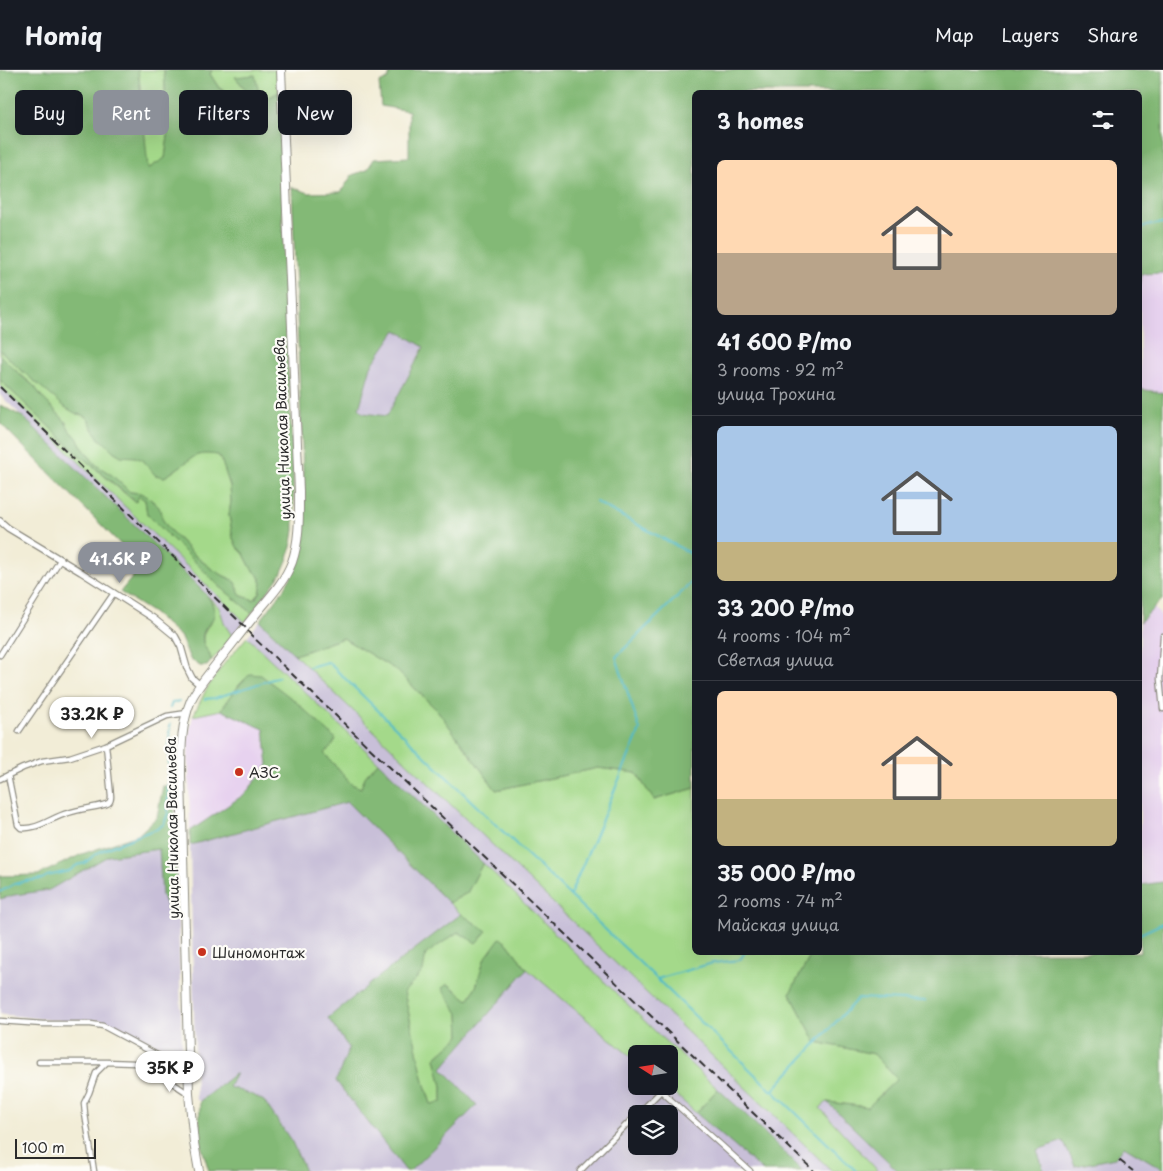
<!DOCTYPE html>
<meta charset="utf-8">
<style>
:root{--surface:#171b24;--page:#20242c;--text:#f1f3f6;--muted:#9ea1a6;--line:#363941;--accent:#8c9099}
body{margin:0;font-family:"Playpen Sans",sans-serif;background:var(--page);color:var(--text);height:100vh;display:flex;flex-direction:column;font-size:19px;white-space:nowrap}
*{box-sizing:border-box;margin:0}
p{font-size:16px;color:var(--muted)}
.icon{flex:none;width:28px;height:28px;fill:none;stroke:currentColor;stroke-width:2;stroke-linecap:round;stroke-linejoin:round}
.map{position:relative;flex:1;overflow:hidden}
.panel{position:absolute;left:692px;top:20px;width:450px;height:865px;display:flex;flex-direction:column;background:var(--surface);border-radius:8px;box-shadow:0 5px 20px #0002}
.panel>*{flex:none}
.guide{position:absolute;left:15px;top:20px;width:475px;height:45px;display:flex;gap:10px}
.needle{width:32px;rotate:282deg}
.tools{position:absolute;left:628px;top:975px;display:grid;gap:10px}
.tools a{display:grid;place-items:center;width:50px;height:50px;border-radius:8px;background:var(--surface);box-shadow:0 5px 20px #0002;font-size:25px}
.scale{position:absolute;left:15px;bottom:12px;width:81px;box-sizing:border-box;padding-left:5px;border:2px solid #2b2b2b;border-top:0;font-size:14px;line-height:18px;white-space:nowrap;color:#2b2b2b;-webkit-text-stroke:4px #fdfcf7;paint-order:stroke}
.price{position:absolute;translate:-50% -42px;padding:0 11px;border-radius:18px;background:#fff;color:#222;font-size:16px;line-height:32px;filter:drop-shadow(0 1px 2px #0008)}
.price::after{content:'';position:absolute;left:50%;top:30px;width:15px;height:11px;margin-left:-8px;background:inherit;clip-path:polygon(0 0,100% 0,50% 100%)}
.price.current{background:var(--accent);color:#fff}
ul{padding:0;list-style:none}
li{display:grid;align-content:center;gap:10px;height:265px;padding:0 25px}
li+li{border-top:1px solid var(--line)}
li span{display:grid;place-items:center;height:155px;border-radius:8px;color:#555}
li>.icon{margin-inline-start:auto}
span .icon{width:90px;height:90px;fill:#fffc;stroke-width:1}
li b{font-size:21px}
h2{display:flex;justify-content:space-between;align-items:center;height:60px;padding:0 25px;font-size:21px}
.pill{padding:0 18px;border-radius:8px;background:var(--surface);box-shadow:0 5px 20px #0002;font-size:18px;line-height:45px}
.pill.current{background:var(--accent);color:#fff}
header{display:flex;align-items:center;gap:30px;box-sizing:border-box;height:70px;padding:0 25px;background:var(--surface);border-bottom:1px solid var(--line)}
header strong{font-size:24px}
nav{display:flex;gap:28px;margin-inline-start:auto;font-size:18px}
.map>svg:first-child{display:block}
.built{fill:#e7d2ef}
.industrial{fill:#c8bfd8;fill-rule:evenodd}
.green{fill:#a4d98a;stroke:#68825a}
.forest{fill:#83b976;stroke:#577250;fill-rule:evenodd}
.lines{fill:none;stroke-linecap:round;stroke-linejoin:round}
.stream{stroke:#4dbac8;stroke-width:2}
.minor-casing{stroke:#8e8c81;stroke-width:7}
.tertiary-casing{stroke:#8e8c81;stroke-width:8}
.primary-casing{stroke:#8e8c81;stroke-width:10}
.minor{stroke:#fff;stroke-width:4.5}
.tertiary{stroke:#fff;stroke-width:5.5}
.primary{stroke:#fff;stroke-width:8}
.rail{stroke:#2b2b2b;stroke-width:2;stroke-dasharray:8 4;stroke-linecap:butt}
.poi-dot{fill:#c8321e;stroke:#fdfcf7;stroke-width:2}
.labels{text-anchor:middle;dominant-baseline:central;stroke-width:4.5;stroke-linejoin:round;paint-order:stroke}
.street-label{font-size:14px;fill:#2b2b2b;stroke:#fdfcf7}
.poi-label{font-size:14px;fill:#2b2b2b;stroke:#fdfcf7;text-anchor:start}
</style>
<header>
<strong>Homiq</strong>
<nav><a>Map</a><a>Layers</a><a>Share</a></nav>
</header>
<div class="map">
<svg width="1163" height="1101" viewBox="0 0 1163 1101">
<rect width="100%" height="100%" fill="#fdfcf7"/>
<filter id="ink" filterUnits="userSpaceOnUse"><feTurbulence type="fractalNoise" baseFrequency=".02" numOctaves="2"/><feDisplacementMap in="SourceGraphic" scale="10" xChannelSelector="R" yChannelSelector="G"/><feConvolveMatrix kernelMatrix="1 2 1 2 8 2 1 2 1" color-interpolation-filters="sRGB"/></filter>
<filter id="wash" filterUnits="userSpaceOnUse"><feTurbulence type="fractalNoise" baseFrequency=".0096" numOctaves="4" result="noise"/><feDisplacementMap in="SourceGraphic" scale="20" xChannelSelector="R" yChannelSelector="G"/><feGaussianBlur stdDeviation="1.12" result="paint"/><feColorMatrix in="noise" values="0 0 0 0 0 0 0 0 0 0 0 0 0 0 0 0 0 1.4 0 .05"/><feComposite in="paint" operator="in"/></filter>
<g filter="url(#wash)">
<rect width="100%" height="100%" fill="#f2edd7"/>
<path class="built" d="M1163,203v120l-23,-4v-103l1,-12z
M1154,538l9,10v264l-23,3v-263z
M221,640l44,19 3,36 -23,29 -55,37 -2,-92 5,-23z"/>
<path class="industrial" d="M396,259l28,17 -37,70 -24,-3 -4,-4 12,-43z
M0,316l245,236 -12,15 -8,-12 -6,-19 -219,-211z
M260,551l49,46 523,504h-29l-61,-60 -80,-73 -165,-161 -250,-240z
M347,732l51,51 63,61 -85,65 -47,39 20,30 -13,33 70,90h-101l-13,-29 -18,-26 -78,-16 -6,-255z
M160,779l2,46 5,14 11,7 4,131h-19l-62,-27h-50l-51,-6v-115l14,-4 35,-5 59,-34z
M527,899l109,92v25h30l97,85h-353l67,-66 -35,-37zM636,1044h33v32h-33z
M827,1032l71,69h-20l-58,-63z
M1063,1071l61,5 39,23v2h-119l-7,-21z"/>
<path class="green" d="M138,0h26l4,66 -3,23 -18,10 -5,-64z
M212,0h66l1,22 -18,10 -25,-25 10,13 -7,10 -20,-12 -9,-14z
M0,280l21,20 56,44 5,1 4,2 3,3 4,9 20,22c9,7 17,3 26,7 7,2 9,10 14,14 3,2 7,3 11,5 12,-5 25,-21 37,-23 6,-1 11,0 17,1l3,4 9,27 1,15 -2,14 4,23 4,9 7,7 7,14 7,7 4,8 -2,10 -6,7 -12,-4 -3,-4 -1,-4 -9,-10 -5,-2 -12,-7 -18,-14 -26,-27 -5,-8 -4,-13 -11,-10 -8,-4 -10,-1 -18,-16 -16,-11 -14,-18 -4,-8 -9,-10 -4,-8 -23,-24 -8,-11 -29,-25 -5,-6z
M0,310l77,73 58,49 4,-6 6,4 2,14 71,71 34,28 -7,9 -245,-236z
M207,525l12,12 6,18 8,12 -22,24c0,-7 -4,-9 -7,-15 -3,-9 1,-18 7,-23l1,-21z
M247,567l131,125 -13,15 -4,11 -10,-4 -27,-31 8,-7 3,-7 -40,-38 -55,-17 -19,26 -28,6 13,-26 17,-25z
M343,568l53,32 42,41 58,79 102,-22 38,5 18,27 41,-12v164l117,1 -22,40 26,49 58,12 23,25 -29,28 -41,-5 -7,6 58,63h-46l-537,-516z
M483,793l179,175 56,51 -22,24 -30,-27h3v-32h-33v7l-109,-92 -20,-26 -23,17 -8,27 -8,13 -20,-16 -5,4 16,27 1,21 -25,22 7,28v16l-11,2 -7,-22 -20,-90 19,-21 2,-17 33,-22 28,-1 -25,-17 -12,-11 18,-10z"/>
<path class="forest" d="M0,0h138l4,35 6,64 17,-11 3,-22 -4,-66h48l-2,4 9,14 20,11 7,-9 -11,-13 20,-2 6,27 18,-10 8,259 6,111 1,68 -2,13 -4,15 -7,16 -29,39 -34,-28 -71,-71 -2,-14 -6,-4 -3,6 -59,-49 -77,-73v-25l19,19 15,12 8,11 23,24 4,8 9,10 4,8 14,18 16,10 18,17 10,1 8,4 11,10 4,13 5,8 26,27 18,14 12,7 9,4 3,3 3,9 3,4 12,4 6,-7 2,-10 -4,-8 -7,-7 -7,-14 -7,-7 -4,-9 -4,-23 2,-14 -1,-15 -9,-27 -3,-4c-9,-1 -15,-2 -23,1l-27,19 -4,2 -9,-2 -12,-15 -8,-3 -14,-1 -8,-5 -10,-10 -4,-2 -10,-18 -3,-4 -4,-2 -5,-1 -11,-6 -45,-38 -21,-20z
M391,0h772v203l-21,1 -2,12v-194h-445v696l-41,12 -18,-27 -38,-5 -102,22 -58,-79 -42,-41 -53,-32 -48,17 -35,-34c15,-20 34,-42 41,-67 2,-10 3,-21 4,-31l-13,-336 17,6 32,-1 11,-17 15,-5 7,-11 35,-2v-46l-28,-5 -2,-23 9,-4zM396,260l28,17 -37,69 -24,-3 -4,-4 12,-43z
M1140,319l23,4v206l-23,23z
M0,335l23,12 184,178c20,30 -8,25 -4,47 2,8 8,11 8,19l-4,5h-7l-10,-7 -10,-23 -27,-23 -33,-21 22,-26 -142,-143z
M250,604l11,1 34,26 41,38 -4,7 -8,7 27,31 10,4 4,-11 13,-15 105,101 -16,30 -18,10 -102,-101 -157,43v-14l55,-37 23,-29 -4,-36 -43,-19 19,-26z
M163,716h10l5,130 -11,-7 -5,-14 -3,-46 -51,7 -59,34 -35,5 -14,4v-23l38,-1 44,-21 56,-19 19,-18z
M1163,812v287l-39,-23 -9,12 -40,8 -12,-25 -26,9 7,21h-146l-71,-69 41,5 29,-28 -23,-25 -58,-12 -26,-49 22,-40 328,-1v-67z
M461,844l26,17 -11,12 -18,-11 -32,22 -3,17 -19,21 20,90 7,22 11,-2v-16l-7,-28 25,-22 -1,-21 -17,-27 6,-4 20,16 8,-13 8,-27 16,-22 7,5 20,26 -85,99 35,37 -67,66h-4l-70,-90 13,-33 -21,-30 48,-39z
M236,1003l-7,14 26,9 9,5 28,41 13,29h-96l-10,-33 1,-37z
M718,1019l24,22 61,60h-40l-67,-58z"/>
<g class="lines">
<path class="stream" d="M1140,157l23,-4
M596,432l99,54
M309,597l19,-5 165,160 164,157 56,-16 27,-3 5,-8
M205,629l10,-1 64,-21
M170,638l2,-5 7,-2
M0,822l14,-8 12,-3 16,-2 5,-3 22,-5 8,-6 8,-2 8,-7 10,-6 42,-17 12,-4 7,-5 4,-11v-21l2,-68
M570,825l70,-165 -24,-73 79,-78
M1140,864l23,-11
M1098,882h2
M658,910l114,111 86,-93 67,3
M773,1021l83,80"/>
</g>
</g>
<g filter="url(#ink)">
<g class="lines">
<defs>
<path id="minor" d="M1163,566l-3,43 3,30
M0,585l60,-95
M19,661l95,-138
M8,705l10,50 3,3c17,2 31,-11 47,-15 12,-4 24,-5 35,-8 6,-1 8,-3 8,-9l-5,-51
M0,709l23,-11 19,-7 28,-4 36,-12 61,-29 20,-3
M0,951l43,3h48l12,2 56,30
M39,992h68
M638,1044l23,-23 89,80
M94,1101l-9,-57 -1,-11 5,-10 7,-20 11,-11 55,2v12l27,18
M580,1101l56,-56"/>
<path id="tertiary" d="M0,451l8,7 73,44 72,46 22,18 6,11 6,21 5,10 8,7"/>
<path id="primary" d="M199,1101l-5,-28 -5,-49 -8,-319c0,-25 0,-51 10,-75 6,-13 17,-25 26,-37 13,-16 25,-32 38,-48 13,-16 29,-32 37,-53 8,-22 7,-48 7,-71l-18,-421"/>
</defs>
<use href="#minor" class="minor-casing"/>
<use href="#tertiary" class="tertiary-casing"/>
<use href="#primary" class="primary-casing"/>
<use href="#minor" class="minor"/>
<use href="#tertiary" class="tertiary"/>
<use href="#primary" class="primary"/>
<path class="rail" d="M0,317l245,240 6,8 563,536
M1119,1090l14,11"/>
</g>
</g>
<g class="poi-dot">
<circle cx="239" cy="702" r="5"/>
<circle cx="202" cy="882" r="5"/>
</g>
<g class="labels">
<g class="street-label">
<text transform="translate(282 359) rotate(-92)">улица Николая Васильева</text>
<text transform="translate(172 758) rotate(-91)">улица Николая Васильева</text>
</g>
<g class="poi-label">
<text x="249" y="702">АЗС</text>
<text x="212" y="882">Шиномонтаж</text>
</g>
</g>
</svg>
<div class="tools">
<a><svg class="needle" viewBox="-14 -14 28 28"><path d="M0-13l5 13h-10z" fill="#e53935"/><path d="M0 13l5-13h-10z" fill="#9ea1a6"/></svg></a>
<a><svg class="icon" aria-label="layers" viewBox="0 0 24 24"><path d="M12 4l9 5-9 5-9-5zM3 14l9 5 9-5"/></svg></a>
</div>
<div class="scale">100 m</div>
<b class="price current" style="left:120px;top:514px">41.6K ₽</b>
<b class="price" style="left:92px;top:669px">33.2K ₽</b>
<b class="price" style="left:170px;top:1023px">35K ₽</b>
<div class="guide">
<a class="pill">Buy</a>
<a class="pill current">Rent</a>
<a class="pill">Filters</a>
<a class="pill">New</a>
</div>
<section class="panel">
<h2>3 homes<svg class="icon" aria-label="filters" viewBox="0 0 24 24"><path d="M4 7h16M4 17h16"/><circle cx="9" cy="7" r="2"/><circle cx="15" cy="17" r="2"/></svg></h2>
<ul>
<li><span style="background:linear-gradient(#ffd9b3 60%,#b9a48a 0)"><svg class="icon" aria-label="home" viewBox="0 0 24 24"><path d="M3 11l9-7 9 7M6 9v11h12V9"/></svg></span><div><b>41 600 ₽/mo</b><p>3 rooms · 92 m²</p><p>улица Трохина</p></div></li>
<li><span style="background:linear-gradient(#a9c7e8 75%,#c2b280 0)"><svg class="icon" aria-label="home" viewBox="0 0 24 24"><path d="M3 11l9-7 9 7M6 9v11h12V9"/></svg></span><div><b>33 200 ₽/mo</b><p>4 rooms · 104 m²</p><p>Светлая улица</p></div></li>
<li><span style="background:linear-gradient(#ffd9b3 70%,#c2b280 0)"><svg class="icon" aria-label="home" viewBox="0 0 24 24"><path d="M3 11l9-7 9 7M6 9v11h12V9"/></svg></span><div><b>35 000 ₽/mo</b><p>2 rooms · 74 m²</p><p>Майская улица</p></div></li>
</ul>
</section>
</div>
